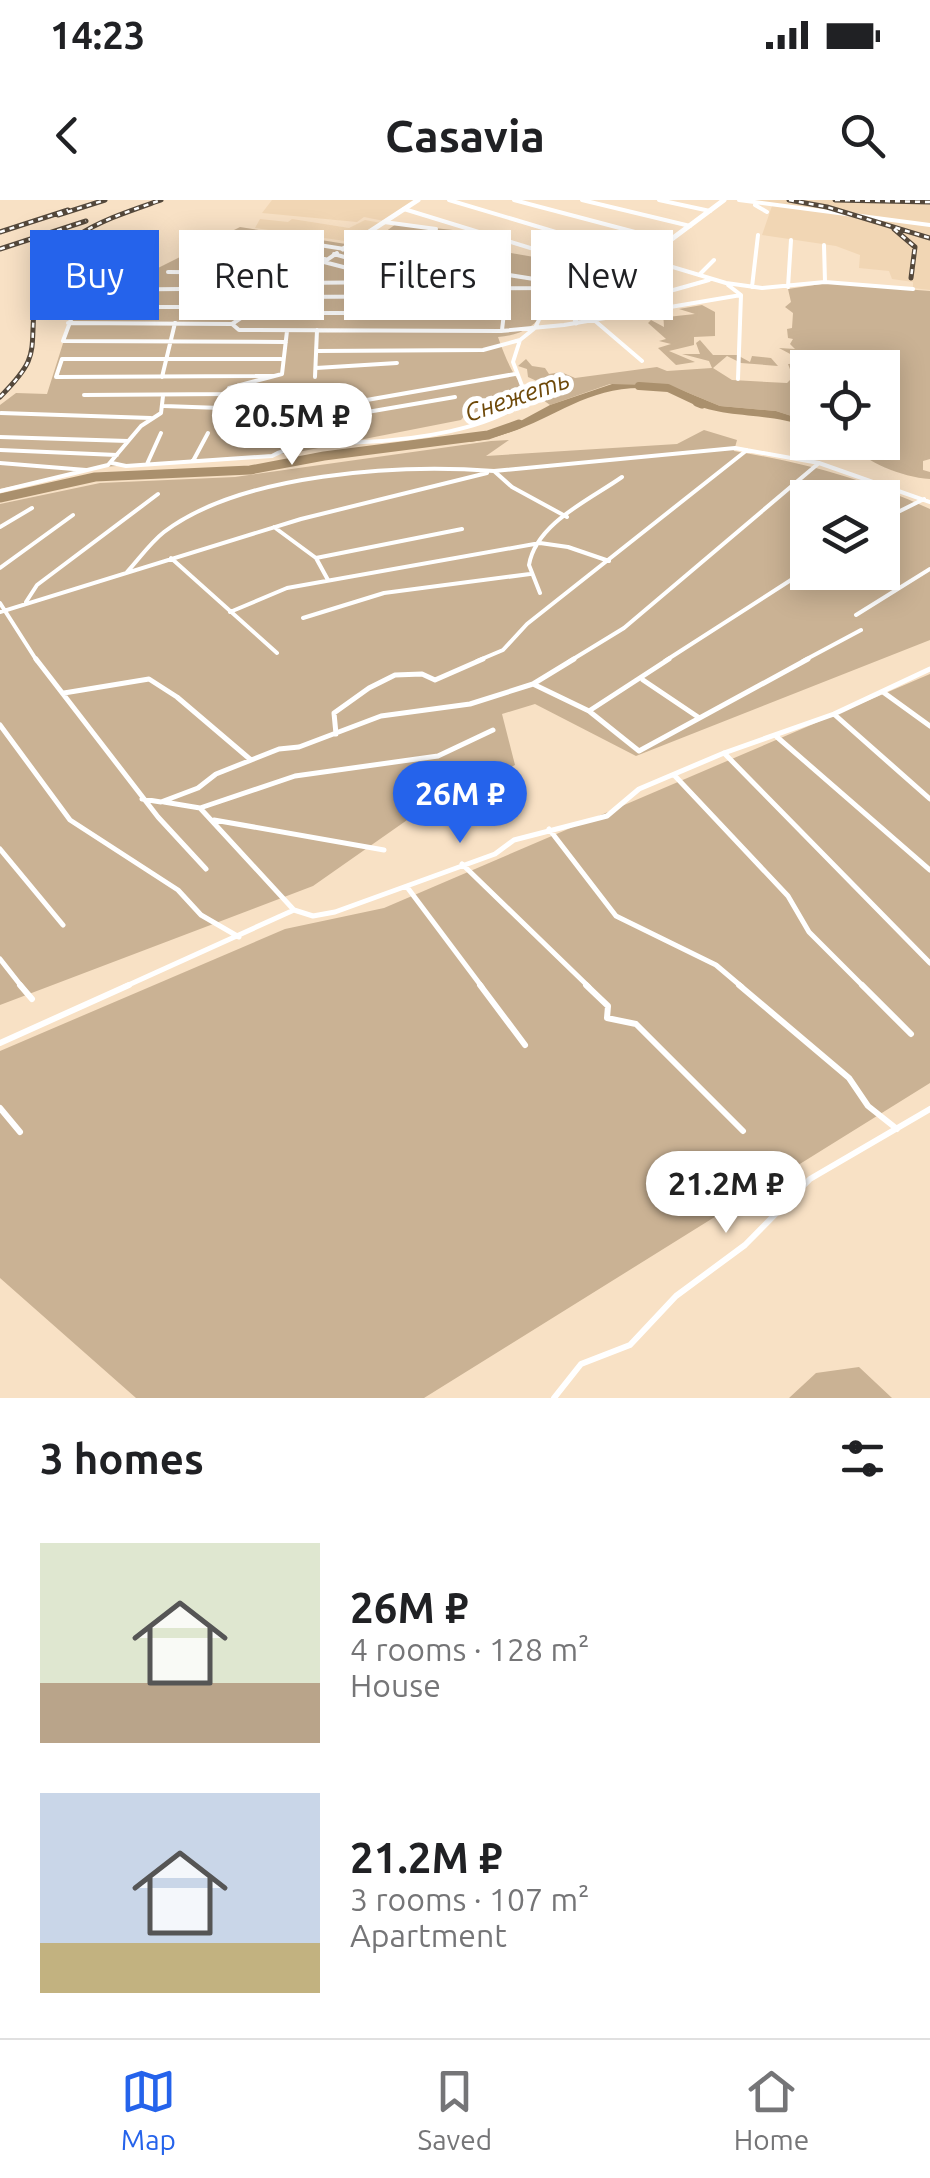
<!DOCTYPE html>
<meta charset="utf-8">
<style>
:root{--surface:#fff;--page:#f2f2f2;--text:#202124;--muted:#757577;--line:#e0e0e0;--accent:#2563eb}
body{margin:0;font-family:Ubuntu,sans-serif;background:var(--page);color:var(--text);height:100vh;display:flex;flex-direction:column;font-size:38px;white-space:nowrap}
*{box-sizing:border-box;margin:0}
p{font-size:32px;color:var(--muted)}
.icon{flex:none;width:55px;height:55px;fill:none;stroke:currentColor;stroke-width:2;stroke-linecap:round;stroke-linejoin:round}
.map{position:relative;height:1198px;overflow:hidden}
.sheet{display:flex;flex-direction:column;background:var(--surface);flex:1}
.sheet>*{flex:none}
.top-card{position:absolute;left:30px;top:30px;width:870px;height:90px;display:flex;gap:20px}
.buttons{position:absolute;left:790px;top:150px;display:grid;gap:20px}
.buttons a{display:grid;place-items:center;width:110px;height:110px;border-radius:0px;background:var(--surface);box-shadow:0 5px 25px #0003;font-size:50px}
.price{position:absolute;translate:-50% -85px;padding:0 22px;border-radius:35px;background:#fff;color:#222;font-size:32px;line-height:65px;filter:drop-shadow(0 2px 5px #0008)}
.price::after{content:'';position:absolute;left:50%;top:60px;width:30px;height:22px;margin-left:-15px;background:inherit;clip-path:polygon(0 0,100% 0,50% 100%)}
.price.current{background:var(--accent);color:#fff}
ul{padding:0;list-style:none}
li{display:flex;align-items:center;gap:30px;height:250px;padding:0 40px}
li span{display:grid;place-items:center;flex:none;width:280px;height:200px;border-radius:0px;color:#555}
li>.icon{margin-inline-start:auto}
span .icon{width:120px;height:120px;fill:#fffc;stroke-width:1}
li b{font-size:42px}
h2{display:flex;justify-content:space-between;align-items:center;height:120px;padding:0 40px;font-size:42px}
.pill{padding:0 35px;border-radius:0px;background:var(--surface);box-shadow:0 5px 25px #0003;font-size:35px;line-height:90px}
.pill.current{background:var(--accent);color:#fff}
.status{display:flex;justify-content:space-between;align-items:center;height:70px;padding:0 50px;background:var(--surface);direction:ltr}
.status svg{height:28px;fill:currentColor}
header{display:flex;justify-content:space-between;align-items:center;height:130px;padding:0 40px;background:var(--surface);font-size:45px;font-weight:700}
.dock{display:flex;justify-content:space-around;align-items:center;height:140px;border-top:2px solid var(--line);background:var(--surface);font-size:28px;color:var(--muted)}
.dock a{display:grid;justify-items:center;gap:5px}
.dock .current{color:var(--accent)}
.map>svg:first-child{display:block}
.built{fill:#f1d6b4}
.green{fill:#cab294;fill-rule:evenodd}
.water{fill:#aa906d}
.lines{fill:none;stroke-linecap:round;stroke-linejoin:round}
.river-far1{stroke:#aa906d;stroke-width:8}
.river{stroke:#aa906d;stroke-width:9}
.minor-far2{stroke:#fff;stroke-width:4}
.minor-far1{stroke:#fff;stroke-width:5}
.minor{stroke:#fff;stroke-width:6}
.tertiary{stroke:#fff;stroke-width:5}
.rail-casing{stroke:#54483b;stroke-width:5}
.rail{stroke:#fff;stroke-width:2.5;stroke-dasharray:5;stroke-linecap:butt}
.labels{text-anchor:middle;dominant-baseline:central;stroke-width:10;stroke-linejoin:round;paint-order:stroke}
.far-water-label{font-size:25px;font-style:italic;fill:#6e4909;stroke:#fff}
</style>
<div class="status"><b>14:23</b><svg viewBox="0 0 49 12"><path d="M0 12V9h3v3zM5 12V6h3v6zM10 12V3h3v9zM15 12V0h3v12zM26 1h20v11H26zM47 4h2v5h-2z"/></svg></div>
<header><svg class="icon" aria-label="back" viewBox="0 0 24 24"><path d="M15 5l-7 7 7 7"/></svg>Casavia<svg class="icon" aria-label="search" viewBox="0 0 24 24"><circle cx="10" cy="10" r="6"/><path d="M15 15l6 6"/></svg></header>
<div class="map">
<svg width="930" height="1198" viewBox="0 0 930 1198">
<rect width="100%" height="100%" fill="#f8e1c5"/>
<path class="built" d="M272,0h143l-31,21 -20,-4 -7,5 -95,-9z
M755,0h175v90l-17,-2v-6l-21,-3 -3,-8 -30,-3 1,-13 -24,-9 -74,-11 10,-29z
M260,19l28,3 4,-3 57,9 16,-8 16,3 -29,19 -97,-14z"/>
<path class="green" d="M396,24l76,8 -8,7 39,8 -4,4 41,7 -4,4 72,17 -22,18 -20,-2 -3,16 -16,-2c-14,19 -26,26 -49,28 6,17 13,36 25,49l18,-3 -13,-6 -1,-8 -9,-3 8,-7 6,7 13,2 4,6 12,-2 14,6 82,-11 10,4 45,-3 -3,-7 -27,-7h18l-4,-11 4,-3 13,15h24l13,7 2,-6 19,2 7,8 -37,-3 -14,-7 -14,12 19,12 55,3 6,-6 -5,-13 19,-1 -28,-15 16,1 -5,-5 3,-5 -5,-1 -1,-9 5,-1 1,-15 -8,-6 6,-5 -3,-13 40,-6 102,8v168l-7,2v9l7,2v7c-30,-2 -62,-17 -85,-36l37,-1v-74h-74l-1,53 -31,-10 -56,-5 -51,-21 -59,-1 -60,21 -25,-18 8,11 -68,17 -4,5 -168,33 -190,14 -103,22v-84l16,-12 31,1 36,-114 53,-1 104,-52 112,18 21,-15 12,2z
M702,105l13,7v24l-21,1v8l-25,6 26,11 -19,3 -18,-17 13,-4 -12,-3 7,-2 -18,-16 3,-3 13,7 -1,-16h7l-3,6 28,-3 -16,-5z
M704,230l33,10 -3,11c75,13 127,27 196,58v131l-294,116 -101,-52 -33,10 13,51 -105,53 -97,68 -313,119v-501l100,-21 135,-6 256,-36 18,-1 -23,16 191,-12zM808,298h74v74h-74z
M930,474v409l-506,315h-288l-136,-120v-227l285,-122 99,-21z
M859,1167l33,31h-103l27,-25z"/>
<path class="water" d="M612,184l57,1 51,21 56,5 31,10v6c-34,-15 -92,-8 -117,-26l-1,-6c-102,-28 -131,35 -219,47l-1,-5 35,-7 46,-25z"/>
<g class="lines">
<path class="river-far1" d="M639,186l29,2 34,16"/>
<path class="river" d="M697,202l5,2
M0,298l95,-21 155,-7 74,-14 164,-21 31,-11"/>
<path class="minor-far2" d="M449,0l277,83 36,5 63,-6 88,7
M514,0l155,41
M582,0l108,26
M659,0l51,11
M739,0l191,25
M755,5l12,7
M404,9l214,66
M384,22l52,7
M237,32l316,50 -1,6 -122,1 -30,-7 -107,1
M217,42l78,2
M824,45l1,37
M334,54l63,18 82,1
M193,56l132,3
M324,62l27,7
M168,72l139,1
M699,75l15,-15
M606,83l46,13 57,-16
M728,85l13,10 -3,84
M752,87l6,-52
M788,87l3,-47
M285,88l-203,2 -19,51 223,1
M272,97l234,-1
M76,107h180
M248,113h257
M594,120l48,41
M68,123l164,1 7,6 262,1 63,-6 177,-30
M232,124l105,-71
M502,130l4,-34
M316,151l167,-1 37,-10
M316,168l81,-5
M273,176l-217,1 6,-18h219
M162,177l13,-54
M315,177l2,-47
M84,195l143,-1 2,-6 53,-14 5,-43
M164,206l140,5 211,-37
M1,213l150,5
M243,213l34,22
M268,229l187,-32
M0,237l128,4
M0,250l117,5
M193,261l15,-28
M0,263l86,7
M112,263l14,3 146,-10c27,-15 60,-12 91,-14 48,-2 128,-12 164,-43l-14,-37 7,-22 15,-12 15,-31
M147,264l14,-31
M494,271l18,16 55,30
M0,291l108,-26 33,-39 20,-13 2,-17
M882,320l42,-21
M0,327l32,-19
M274,327l42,31 12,22
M171,358l106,95
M316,358l146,-29
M0,368l73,-53
M127,372c12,-13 23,-29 37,-40 78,-59 235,-68 330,-61l241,-23 84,15 111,39
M540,393l-11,-28c7,-42 62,-66 93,-88
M26,402l11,-17 121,-91
M0,403l37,58
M0,412l301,-93 186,-46
M230,412l57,-24 253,-45 28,4 41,14
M856,415l74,-46
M303,418l81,-25 146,-19
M477,461l26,-11 24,-26 220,-174
M570,461l54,-33 195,-165
M665,461l143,-92
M803,461l58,-31"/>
<path class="minor-far1" d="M36,459l122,158 48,52
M643,480l55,37
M533,484l56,27 50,40 169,-92
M883,492l47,34
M64,493l85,-14 28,18 74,63
M589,511l80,-52
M835,515l95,84
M0,525l70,95 108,70 23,25 38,22
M336,534l-2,-21 35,-25 26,-13 27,-1 13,6 48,-21
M777,537l153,133
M724,553l206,210
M675,576l113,120 21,36 55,55
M142,599l19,3 37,-14 18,-14 63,-25 20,-2 82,-31 89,-12 63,-20 41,-25
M164,602l36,6 93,101
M200,608l95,-32 143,-20 55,-26
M214,620l170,30
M549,629l67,87 100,49 26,22
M0,649l63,76
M462,664l127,123
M407,687l75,100
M0,759l22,28
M124,787l170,-77 19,6 22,-4 160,-58 19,-14 93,-24 32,-27 85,-36 110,-39 96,-45"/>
<path class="minor" d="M20,785l12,14
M480,785l45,60
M586,785l22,21 -1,12 29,6 107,107
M739,785l110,93 19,28 29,23
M862,785l49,49
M0,843l129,-58
M0,908l20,24
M554,1198l27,-34 49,-19 46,-49 69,-51 65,-66 120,-70"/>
<path class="tertiary" d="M343,49l75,-49
M576,123l-2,-11 150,-112"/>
<defs>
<path id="rail" d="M789,0l38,7 103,31
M835,0l95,2
M58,15l47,-15
M894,29l21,18 -4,31
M0,32l68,-22
M0,49l86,-28
M0,197c42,-42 29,-44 35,-97 7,-63 75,-82 126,-100"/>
</defs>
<use href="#rail" class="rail-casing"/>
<use href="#rail" class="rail"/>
</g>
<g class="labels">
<g class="far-water-label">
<text transform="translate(517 196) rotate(-19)">Снежеть</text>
</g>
</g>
</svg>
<div class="buttons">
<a><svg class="icon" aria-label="locate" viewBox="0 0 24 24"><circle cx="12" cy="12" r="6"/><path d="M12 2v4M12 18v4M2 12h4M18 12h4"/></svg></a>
<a><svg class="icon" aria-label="layers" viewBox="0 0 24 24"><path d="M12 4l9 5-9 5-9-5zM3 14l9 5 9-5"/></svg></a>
</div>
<b class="price" style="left:292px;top:268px">20.5M ₽</b>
<b class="price current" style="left:460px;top:646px">26M ₽</b>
<b class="price" style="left:726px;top:1036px">21.2M ₽</b>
<div class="top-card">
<a class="pill current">Buy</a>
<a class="pill">Rent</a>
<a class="pill">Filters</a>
<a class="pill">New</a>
</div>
</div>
<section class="sheet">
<h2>3 homes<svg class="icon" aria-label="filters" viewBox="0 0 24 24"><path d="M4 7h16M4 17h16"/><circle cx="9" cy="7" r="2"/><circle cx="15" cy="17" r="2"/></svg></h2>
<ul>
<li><span style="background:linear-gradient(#dfe7d0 70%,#b9a48a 0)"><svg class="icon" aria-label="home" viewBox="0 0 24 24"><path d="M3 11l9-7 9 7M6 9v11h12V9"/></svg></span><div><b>26M ₽</b><p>4 rooms · 128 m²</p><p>House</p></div></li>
<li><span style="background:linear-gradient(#c9d6e8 75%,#c2b280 0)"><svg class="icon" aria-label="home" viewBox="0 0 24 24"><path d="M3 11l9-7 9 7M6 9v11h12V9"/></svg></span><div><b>21.2M ₽</b><p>3 rooms · 107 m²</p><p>Apartment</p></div></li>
</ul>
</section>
<nav class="dock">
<a class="current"><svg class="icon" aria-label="map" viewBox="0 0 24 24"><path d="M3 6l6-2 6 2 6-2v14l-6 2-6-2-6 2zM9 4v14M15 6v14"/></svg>Map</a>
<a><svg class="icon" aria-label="saved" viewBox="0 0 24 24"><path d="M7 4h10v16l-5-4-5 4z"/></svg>Saved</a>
<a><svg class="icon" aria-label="home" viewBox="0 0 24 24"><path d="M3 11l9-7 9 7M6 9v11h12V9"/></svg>Home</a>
</nav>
